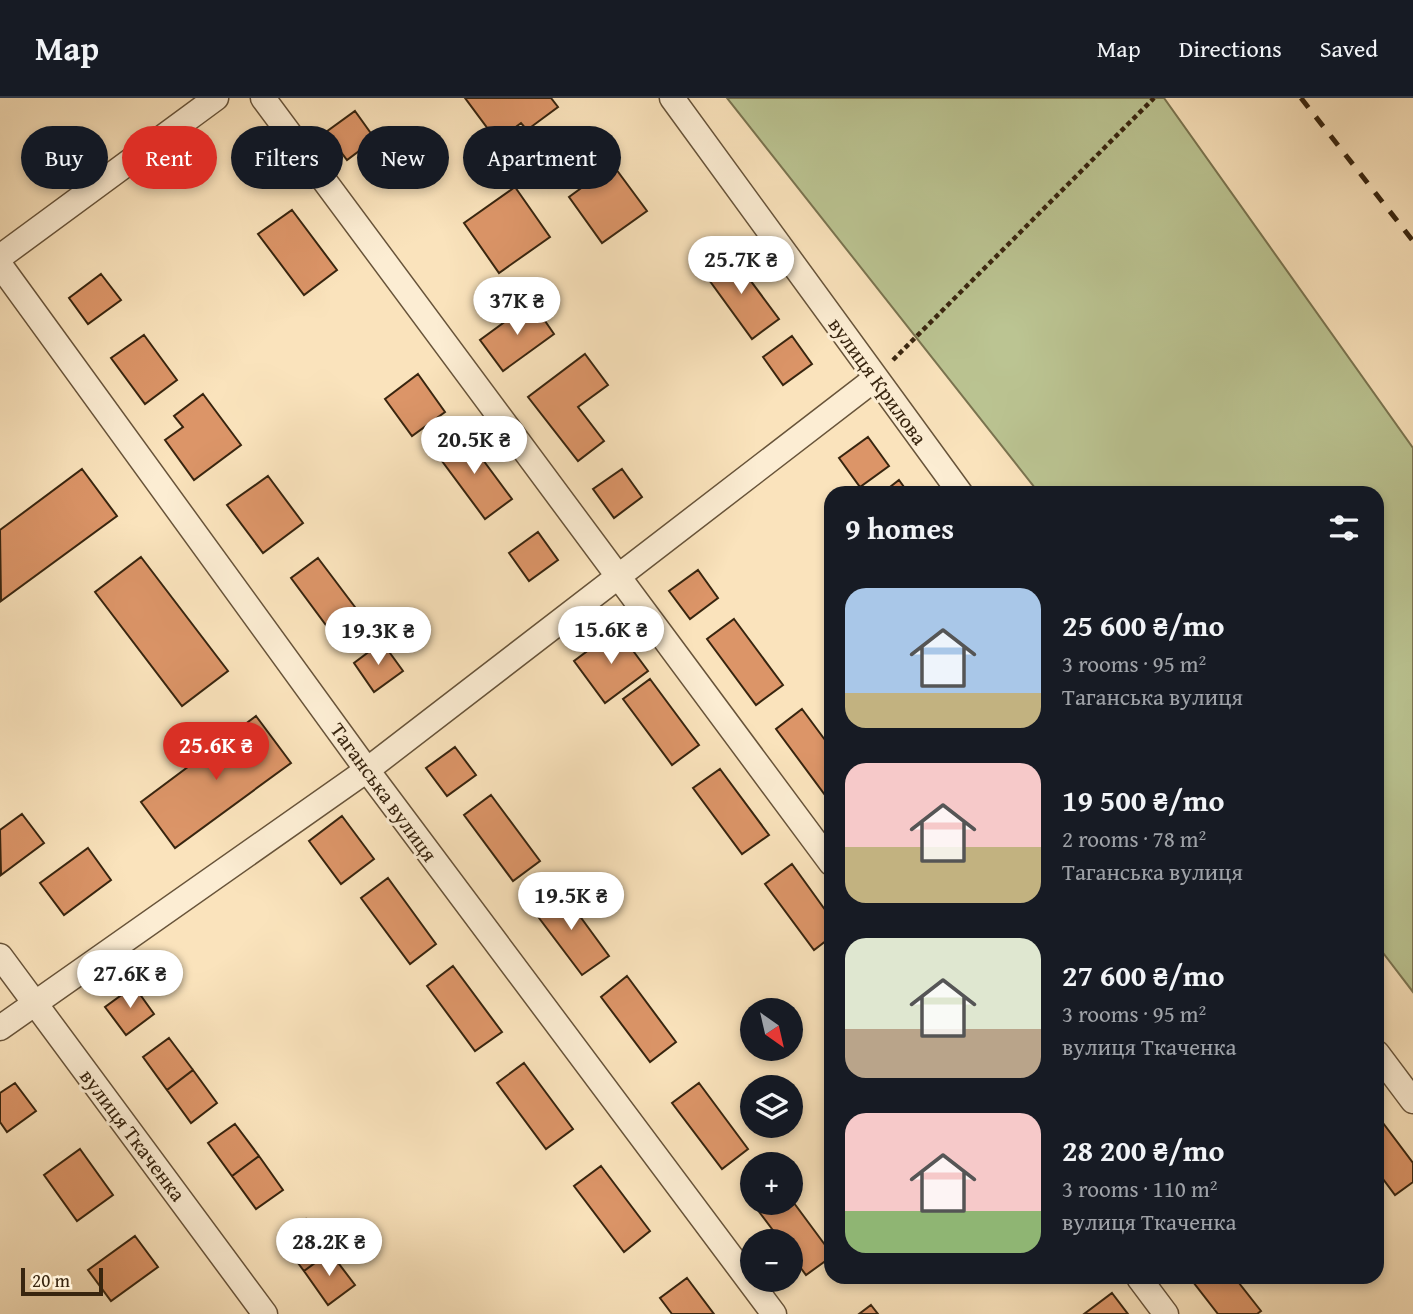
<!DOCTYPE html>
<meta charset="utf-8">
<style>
:root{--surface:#171b24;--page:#20242c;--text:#f1f3f6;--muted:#9ea1a6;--line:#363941;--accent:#d93025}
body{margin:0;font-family:"Gentium Book Plus",serif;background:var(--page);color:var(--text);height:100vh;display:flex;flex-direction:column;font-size:26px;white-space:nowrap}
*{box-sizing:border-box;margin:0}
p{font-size:23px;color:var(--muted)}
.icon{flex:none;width:38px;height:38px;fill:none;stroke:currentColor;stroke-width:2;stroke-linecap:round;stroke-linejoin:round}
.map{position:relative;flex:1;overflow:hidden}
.panel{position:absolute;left:824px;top:388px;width:560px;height:798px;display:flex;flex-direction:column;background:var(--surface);border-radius:21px;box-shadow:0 4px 10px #0003}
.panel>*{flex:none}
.banner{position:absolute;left:21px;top:28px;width:665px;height:63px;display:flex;gap:14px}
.needle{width:46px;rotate:146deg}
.controls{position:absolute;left:740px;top:900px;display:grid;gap:14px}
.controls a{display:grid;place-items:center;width:63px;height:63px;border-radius:50%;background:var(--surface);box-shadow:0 4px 10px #0003;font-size:35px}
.scale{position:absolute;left:21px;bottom:18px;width:82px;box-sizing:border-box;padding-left:7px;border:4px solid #38250f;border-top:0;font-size:19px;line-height:24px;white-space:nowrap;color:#38250f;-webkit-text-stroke:5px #fcedd3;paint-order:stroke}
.price{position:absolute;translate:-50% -60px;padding:0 16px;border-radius:24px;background:#fff;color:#222;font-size:23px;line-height:46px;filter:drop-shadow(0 2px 4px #0008)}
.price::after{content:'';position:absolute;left:50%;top:42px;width:21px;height:16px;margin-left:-10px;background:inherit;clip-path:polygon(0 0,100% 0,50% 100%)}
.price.active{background:var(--accent);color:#fff}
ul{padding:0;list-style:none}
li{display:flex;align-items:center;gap:21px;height:175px;padding:0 21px}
li span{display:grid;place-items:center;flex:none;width:196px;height:140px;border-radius:21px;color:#555}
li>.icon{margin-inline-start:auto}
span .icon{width:84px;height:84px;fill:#fffc;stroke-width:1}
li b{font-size:30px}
h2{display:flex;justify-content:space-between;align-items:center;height:84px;padding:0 21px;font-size:30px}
.chip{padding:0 24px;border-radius:32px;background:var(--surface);box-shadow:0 4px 10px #0003;font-size:24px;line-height:63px}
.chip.active{background:var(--accent);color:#fff}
header{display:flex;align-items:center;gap:42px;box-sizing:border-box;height:98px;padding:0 35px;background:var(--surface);border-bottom:2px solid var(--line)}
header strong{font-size:33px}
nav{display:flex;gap:38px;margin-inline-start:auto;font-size:24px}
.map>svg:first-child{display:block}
.green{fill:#bbc492;stroke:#7a7450;stroke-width:2}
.building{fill:#dc9568;stroke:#38250f;stroke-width:2}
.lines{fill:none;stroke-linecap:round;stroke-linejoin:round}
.street-casing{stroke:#68543a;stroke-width:27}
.path{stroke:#38250f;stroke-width:4.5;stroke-dasharray:5 3.5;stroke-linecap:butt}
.street{stroke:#fcedd3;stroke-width:24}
.rail{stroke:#38250f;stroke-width:5;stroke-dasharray:12 12;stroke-linecap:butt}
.labels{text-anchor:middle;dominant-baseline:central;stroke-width:6;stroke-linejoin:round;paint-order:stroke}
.street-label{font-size:21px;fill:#38250f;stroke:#fcedd3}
</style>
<header>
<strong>Map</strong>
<nav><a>Map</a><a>Directions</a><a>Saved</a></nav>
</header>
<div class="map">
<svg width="1413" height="1216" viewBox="0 0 1413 1216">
<rect width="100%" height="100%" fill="#fae3bc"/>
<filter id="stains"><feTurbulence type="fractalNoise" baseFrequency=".00286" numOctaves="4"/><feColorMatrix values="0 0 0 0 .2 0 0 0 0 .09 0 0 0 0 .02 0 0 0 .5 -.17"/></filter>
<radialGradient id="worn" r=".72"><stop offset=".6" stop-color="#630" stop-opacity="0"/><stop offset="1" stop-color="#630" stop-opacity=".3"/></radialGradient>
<path class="green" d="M727,0h437l249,350v544l-36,-47v-451l-338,-1z"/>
<path class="building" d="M465,0h86l7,9 -31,23 -6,-7 -24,18z
M355,13l20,28 -28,21 -21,-28z
M613,67l34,46 -45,32 -33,-46z
M515,89l35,50 -51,36 -35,-50z
M292,112l45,60 -33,25 -46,-61z
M730,155l49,66 -27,20 -48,-66z
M101,176l20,26 -33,24 -19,-26z
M532,204l22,32 -51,37 -23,-31z
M144,237l33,45 -32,24 -34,-46z
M792,238l20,28 -29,21 -20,-28z
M585,256l23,31 -30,22 26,34 -26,20 -50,-64z
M418,276l27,38 -33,24 -27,-37z
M203,296l38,51 -47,35 -29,-40 18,-13 -9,-11z
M463,335l49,66 -27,20 -49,-66z
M868,339l21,29 -29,21 -21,-29z
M82,371l35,47 -116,85 -1,-71z
M622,371l20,28 -28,21 -21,-29z
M268,378l35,47 -40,30 -36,-48z
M899,382l10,14h-28z
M538,434l20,28 -29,21 -20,-28z
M141,459l87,114 -46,35 -87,-114z
M318,460l49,65 -27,21 -49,-66z
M698,472l20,28 -28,21 -21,-28z
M734,521l49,66 -27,20 -49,-66z
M617,531l31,42 -43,32 -31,-42z
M382,544l21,29 -29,21 -20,-29z
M650,581l49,66 -27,20 -49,-66z
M802,611l29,39v42l-6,5 -49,-66z
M256,618l35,47 -116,85 -34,-46z
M455,649l21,28 -29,21 -21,-28z
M720,671l49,66 -27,19 -49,-66z
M491,697l49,66 -27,20 -49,-66z
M22,716l22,29 -43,32 -1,-45z
M342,718l32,43 -33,25 -32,-43z
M88,750l23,32 -47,35 -24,-32z
M792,766l39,54v19l-17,13 -49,-66z
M388,780l48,66 -26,20 -49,-66z
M560,791l49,67 -27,19 -49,-65z
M453,868l49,66 -27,19 -48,-65z
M627,878l49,66 -26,20 -49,-65z
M134,888l20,28 -28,21 -21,-28z
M169,940l24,32 -26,20 -24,-33z
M524,965l49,66 -27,20 -49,-66z
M193,972l24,33 -26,20 -24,-33z
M15,985l21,28 -29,21 -7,-10v-29z
M699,985l49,66 -26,20 -50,-66z
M1377,1017l36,48v19l-18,13 -18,-24z
M235,1026l24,32 -27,20 -24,-33z
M80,1051l33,46 -36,26 -33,-46z
M259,1058l24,34 -27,19 -24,-33z
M601,1068l49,65 -26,21 -50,-66z
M791,1101l40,54v4l-25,18 -15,-20v-14h-10l-24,-32 9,-7h25z
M306,1121l24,33 -26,19 -24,-32z
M135,1138l23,31 -47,34 -23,-31z
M330,1154l25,33 -27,20 -24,-34z
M687,1180l27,36h-42l-12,-16z
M1190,1180h45l26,33 -4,3h-39z
M1112,1195l16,21h-44z
M871,1207l7,9h-19z"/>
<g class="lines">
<defs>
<path id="street" d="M263,0l568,765
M672,0l289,396
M0,159l216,-159
M0,167l367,505 407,544
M0,858l265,358
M0,930l367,-258 509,-392
M1377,955l36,48
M1139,1180l27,36"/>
</defs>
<use href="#street" class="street-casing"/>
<path class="path" d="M893,262l261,-262"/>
<use href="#street" class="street"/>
<path class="rail" d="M1301,0l112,143"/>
</g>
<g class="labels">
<g class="street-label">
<text transform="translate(878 283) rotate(54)">вулиця Крилова</text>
<text transform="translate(384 694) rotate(54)">Таганська вулиця</text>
<text transform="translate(133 1037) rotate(53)">вулиця Ткаченка</text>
</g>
</g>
<rect width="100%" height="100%" filter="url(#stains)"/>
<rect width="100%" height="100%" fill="url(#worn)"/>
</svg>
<div class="controls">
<a><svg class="needle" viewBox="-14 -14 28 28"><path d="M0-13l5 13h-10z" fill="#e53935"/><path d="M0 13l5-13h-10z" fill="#9ea1a6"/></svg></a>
<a><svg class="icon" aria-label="layers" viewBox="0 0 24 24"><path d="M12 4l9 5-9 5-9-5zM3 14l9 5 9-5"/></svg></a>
<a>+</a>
<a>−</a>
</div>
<div class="scale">20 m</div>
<b class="price" style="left:741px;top:198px">25.7K ₴</b>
<b class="price" style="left:517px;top:239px">37K ₴</b>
<b class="price" style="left:474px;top:378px">20.5K ₴</b>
<b class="price" style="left:611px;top:568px">15.6K ₴</b>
<b class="price" style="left:378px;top:569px">19.3K ₴</b>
<b class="price active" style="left:216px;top:684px">25.6K ₴</b>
<b class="price" style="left:571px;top:834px">19.5K ₴</b>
<b class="price" style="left:130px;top:912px">27.6K ₴</b>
<b class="price" style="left:329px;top:1180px">28.2K ₴</b>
<div class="banner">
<a class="chip">Buy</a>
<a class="chip active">Rent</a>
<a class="chip">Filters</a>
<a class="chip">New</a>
<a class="chip">Apartment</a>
</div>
<section class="panel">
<h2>9 homes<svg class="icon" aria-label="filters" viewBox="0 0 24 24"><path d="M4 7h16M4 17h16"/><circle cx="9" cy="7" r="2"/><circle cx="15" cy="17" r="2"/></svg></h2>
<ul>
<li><span style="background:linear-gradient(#a9c7e8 75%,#c2b280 0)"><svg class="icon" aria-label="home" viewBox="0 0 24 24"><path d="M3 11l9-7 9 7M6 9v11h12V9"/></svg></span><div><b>25 600 ₴/mo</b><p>3 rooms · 95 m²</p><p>Таганська вулиця</p></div></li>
<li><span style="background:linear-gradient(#f6c9c9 60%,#c2b280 0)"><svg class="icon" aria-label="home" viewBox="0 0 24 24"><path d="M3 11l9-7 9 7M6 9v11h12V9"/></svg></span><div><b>19 500 ₴/mo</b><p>2 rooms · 78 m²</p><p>Таганська вулиця</p></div></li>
<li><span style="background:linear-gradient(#dfe7d0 65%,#b9a48a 0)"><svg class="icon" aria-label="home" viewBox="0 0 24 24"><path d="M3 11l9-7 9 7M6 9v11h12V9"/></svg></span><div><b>27 600 ₴/mo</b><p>3 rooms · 95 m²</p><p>вулиця Ткаченка</p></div></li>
<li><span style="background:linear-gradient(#f6c9c9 70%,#8fb573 0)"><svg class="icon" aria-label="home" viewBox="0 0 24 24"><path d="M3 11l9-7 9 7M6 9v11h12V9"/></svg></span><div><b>28 200 ₴/mo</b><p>3 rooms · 110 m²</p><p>вулиця Ткаченка</p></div></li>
</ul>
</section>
</div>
